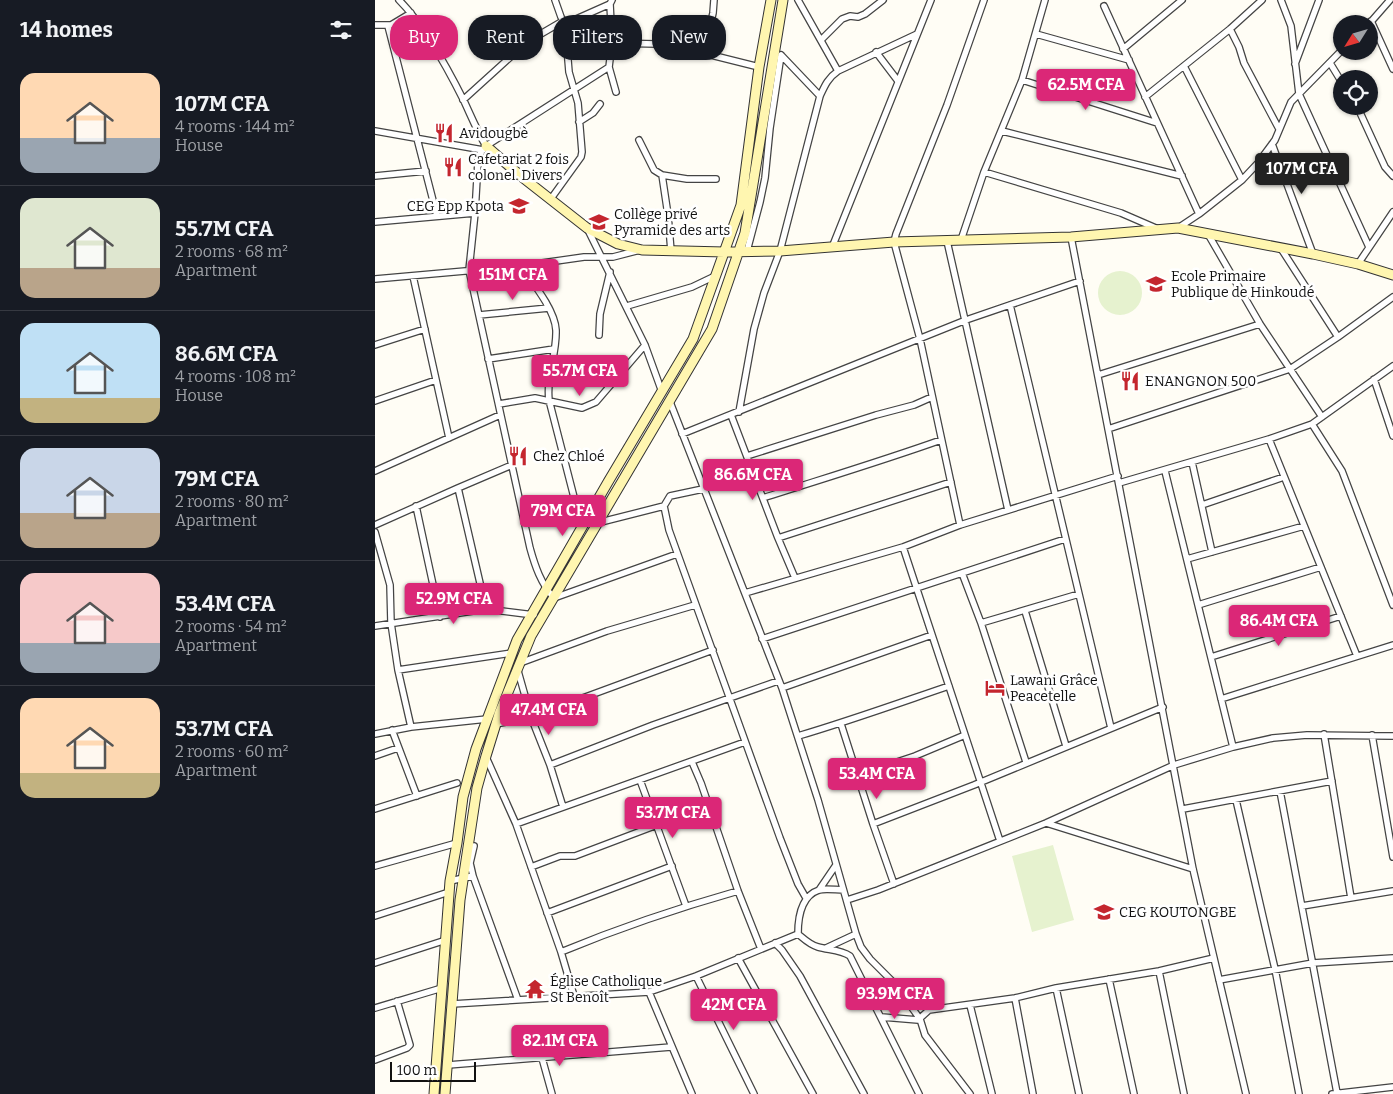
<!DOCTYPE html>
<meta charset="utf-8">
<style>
:root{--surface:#171b24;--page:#242831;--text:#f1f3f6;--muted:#9ea1a6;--line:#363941;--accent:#db2777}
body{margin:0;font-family:Bitter,serif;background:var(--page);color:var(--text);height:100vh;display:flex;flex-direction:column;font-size:19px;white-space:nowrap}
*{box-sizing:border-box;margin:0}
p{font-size:16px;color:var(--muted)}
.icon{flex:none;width:28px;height:28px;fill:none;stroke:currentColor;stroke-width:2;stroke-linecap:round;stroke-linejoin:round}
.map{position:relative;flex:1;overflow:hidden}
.details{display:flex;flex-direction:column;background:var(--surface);width:375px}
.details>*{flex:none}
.top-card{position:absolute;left:15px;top:15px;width:475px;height:45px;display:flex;gap:10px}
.needle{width:32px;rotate:233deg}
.fabs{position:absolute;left:958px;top:15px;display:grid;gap:10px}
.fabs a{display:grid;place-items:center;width:45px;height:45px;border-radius:50%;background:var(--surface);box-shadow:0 1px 4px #0004;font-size:25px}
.scale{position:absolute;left:15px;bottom:12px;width:86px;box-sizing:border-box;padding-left:5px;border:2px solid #111;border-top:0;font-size:14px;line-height:18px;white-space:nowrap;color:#111;-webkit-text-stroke:4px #fff;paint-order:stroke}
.price{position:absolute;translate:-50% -42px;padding:0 11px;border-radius:5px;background:var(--accent);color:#fff;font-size:16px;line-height:32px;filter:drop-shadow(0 1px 2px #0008)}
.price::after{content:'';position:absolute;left:50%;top:30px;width:15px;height:11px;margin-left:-8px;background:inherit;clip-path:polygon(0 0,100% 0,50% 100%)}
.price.on{background:#222;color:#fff}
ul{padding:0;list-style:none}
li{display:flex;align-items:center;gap:15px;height:125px;padding:0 20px}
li+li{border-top:1px solid var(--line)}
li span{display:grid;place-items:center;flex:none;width:140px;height:100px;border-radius:15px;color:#555}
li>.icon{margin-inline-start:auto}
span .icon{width:60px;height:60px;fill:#fffc;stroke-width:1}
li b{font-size:21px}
h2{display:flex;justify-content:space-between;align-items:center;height:60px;padding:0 20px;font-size:21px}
.tag{padding:0 18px;border-radius:20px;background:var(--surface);box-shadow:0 1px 4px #0004;font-size:18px;line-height:45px}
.tag.on{background:var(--accent);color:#fff}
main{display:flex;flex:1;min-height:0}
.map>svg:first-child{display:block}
.pitch{fill:#e6f2cf}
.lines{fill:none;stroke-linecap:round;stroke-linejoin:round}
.street-casing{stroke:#444;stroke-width:8}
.secondary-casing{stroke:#333;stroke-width:11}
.street{stroke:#fff;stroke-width:5.5}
.secondary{stroke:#fff6b0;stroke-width:9}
.labels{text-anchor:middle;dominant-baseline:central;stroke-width:5;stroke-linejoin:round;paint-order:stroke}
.poi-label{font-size:14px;fill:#111;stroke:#fff;text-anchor:start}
</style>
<main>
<section class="details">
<h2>14 homes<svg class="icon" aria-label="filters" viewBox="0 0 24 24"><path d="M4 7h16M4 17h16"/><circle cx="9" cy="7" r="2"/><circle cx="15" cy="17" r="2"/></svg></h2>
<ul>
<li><span style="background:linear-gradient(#ffd9b3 65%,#9aa5b1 0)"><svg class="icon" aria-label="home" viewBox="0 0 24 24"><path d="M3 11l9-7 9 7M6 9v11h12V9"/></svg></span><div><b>107M CFA</b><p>4 rooms · 144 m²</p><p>House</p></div></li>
<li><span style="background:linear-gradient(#dfe7d0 70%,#b9a48a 0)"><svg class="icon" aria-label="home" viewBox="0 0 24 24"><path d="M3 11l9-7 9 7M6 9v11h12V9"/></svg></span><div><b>55.7M CFA</b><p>2 rooms · 68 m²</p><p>Apartment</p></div></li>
<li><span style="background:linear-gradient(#bfe0f5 75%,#c2b280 0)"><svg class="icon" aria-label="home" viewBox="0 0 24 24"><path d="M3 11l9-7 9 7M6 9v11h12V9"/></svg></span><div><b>86.6M CFA</b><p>4 rooms · 108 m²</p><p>House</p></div></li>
<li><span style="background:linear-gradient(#c9d6e8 65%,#b9a48a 0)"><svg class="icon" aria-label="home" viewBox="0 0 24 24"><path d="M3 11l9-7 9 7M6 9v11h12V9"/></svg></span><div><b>79M CFA</b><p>2 rooms · 80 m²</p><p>Apartment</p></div></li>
<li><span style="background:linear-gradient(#f6c9c9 70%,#9aa5b1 0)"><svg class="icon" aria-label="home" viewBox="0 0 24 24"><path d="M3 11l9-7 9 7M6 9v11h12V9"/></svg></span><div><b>53.4M CFA</b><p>2 rooms · 54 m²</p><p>Apartment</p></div></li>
<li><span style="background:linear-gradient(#ffd9b3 75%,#c2b280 0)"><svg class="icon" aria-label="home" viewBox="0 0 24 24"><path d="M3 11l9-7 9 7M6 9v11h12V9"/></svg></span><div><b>53.7M CFA</b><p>2 rooms · 60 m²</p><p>Apartment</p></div></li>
</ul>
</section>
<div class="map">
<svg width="1018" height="1094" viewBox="0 0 1018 1094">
<rect width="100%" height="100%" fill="#fffdf5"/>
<path class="pitch" d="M723 293a22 22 0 1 1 44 0a22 22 0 1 1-44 0Z
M678,845l21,75 -42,12 -20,-76z"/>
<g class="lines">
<defs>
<path id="street" d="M24,0c25,25 49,69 65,101 7,15 13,30 22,45
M237,0l-2,4 2,39 -3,24 7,25
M423,0l40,71
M906,0l10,26 8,68 70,153
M729,6l95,208
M996,21l22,48
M190,24l45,-20
M994,24l21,-24
M0,25h16l20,-12
M13,26l49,190
M855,29l9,18 5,16 35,66
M661,34l93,26
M446,40l21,-21 8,-3 8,1 7,-3 18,-14
M237,43l45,1 28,8 13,1 6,-1 7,3 48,12
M748,49l59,-49
M329,52l9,-39 1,-13
M501,52l22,29
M406,55l39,41
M955,63l11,18
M920,64l24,-64
M809,66l58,114
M234,67l-123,79 -6,8 -2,7 -3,52 -6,57 61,278c5,18 11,36 24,50l123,-44
M647,80l135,43
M770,97l85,-68 32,-29
M88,100l64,-58 36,-21
M982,106l28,61 8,9
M204,122l14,-9 7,-9
M0,131l108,19
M627,131l180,45
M264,140l15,30 8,5
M897,144l41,110
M609,172l137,41 37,16
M0,176l51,-5
M175,200l31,-43 1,-5 -4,-49 -9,-31 -4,-48 -4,-7 -6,-17
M0,222l100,-9
M212,228l58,117 17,47
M803,228l21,-14 43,-34 16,-17 17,-23 16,-38 50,-51
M833,234l52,90 62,93
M696,237l122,632 53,225
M586,240l23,-68 38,-92 23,-80
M572,241l61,269
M458,245l98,-245
M905,247l58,90
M296,251l-3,-36 -6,-40 25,4h29
M372,251l13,-49 5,-24 5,-50 11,-73
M983,264l35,-52
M146,266c12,17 34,44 35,64 1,24 -10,46 -7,70l27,105 4,8 7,5
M38,276l36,162
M0,279l146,-13 63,-9h29l27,-7
M635,305l101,423
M252,306l65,-19 23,-11
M104,315l70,-7
M224,335l1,-21 10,-42
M0,345l50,-16
M113,359l66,-10
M723,375l162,-51
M999,379l19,57
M0,401l61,-21
M295,402l112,286 36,112 38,134 5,13 9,12 25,25 25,35 5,16 45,59
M124,404l36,-6 47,10 14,-6 49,-57
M364,412l15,-83 10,-36 16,-42 40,-155c5,-11 8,-18 18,-25l79,-37
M356,415l47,123 17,40
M937,424l30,47 51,134
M733,429l182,-60 48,-32 55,-40
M307,434l284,-114 114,-39
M894,439l88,217
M372,456l129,-41 38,-10 18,-8
M817,462l20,90
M0,471l125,-56
M790,471l68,276
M744,483l150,-44 43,-15 81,-58
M328,489l-33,7 -6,10 5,24 111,308 18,46 8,14
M388,498c59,-19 119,-37 178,-58
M827,505l82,-28
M41,506l24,111
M222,523l67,-17
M0,525l83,-37
M585,525l-40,-186 -26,-97 2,-8 51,-129 37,-105
M0,532l15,53 1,38 7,47 13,57
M403,538l173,-56
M528,547l97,294
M812,559l117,-33
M587,573l19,50 45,139
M370,593l158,-46 57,-22 158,-49
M823,605l123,-38
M111,609l-28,-121 54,-23
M650,611l41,135
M606,623l98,-29
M0,626l111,-17 48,6
M387,639l303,-100
M836,657l130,-41
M145,663l87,-32 88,-26
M23,670l114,-17
M143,671l13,46 19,48 13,42
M407,688l150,-53
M846,699l172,-54
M121,724l35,-7 182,-67
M466,724l32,100 21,60
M17,730l25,66
M0,734l36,-7 76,-8
M949,734l27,164
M997,735l21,122
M423,736c51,-15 101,-33 151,-50
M0,756l23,-8
M111,757l30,67 45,128 13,44
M317,762l9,21 37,108 23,58
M175,765l103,-40 125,-44
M483,775l57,-19 50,-21
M265,780l46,126
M905,791l57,302
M861,800l39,169 24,125
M0,809l82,-26
M808,809l149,-28
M671,823l147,46
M141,824l229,-82
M498,824l101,-39 189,-78
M0,866l82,-23
M156,867l29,-11h15l82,-31
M98,876l45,124
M75,881l23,-5 -3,-13 4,-17
M444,890l17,-25
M468,890c-7,0 -17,-2 -24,0 -18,6 -21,28 -21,44 6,5 12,11 20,13 11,3 23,3 32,9l69,138
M472,900l31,-10 168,-67 128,-58 59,-18 40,-9 34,-3 86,1
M927,906l91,-15
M172,913l125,-47
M0,916l74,-24
M400,943l7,7 18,26 64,118
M451,948l30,-14
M186,952c58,-24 117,-44 177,-61
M363,958l75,136
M0,963l71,-23
M784,971l25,123
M321,976l58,118
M734,979l25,115
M844,980l94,-17 80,-5
M681,988l23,106
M274,992l43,102
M640,998l18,96
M77,1004l197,-12 47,-16 102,-42
M595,1005l22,89
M0,1008l67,-20
M507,1017l36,3 11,-10 86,-12 41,-10 103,-17 55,-13
M167,1058l10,36
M0,1060l32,-12 3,-3 -13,-44
M73,1065l223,-18
M957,1094l61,-7"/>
<path id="secondary" d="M111,146l36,31 65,51 31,16 24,6 83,2 55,-1 114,-9 177,-5 107,-9 135,26 45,10 35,11
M59,1094l16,-213 7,-38 6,-46 13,-48 41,-109 91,-158 85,-143 48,-134 18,-138 12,-67
M70,1094l15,-194 17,-112 9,-32 13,-42 32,-78 181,-307 33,-96 38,-233"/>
</defs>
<use href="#street" class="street-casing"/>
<use href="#secondary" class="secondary-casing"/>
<use href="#street" class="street"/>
<use href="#secondary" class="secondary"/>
</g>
<defs>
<symbol id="restaurant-bare" viewBox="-9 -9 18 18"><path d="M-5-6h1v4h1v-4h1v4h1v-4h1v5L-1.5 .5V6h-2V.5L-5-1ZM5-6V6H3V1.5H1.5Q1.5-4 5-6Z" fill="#c4262e" stroke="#fff" stroke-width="2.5" paint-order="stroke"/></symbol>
<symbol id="school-bare" viewBox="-9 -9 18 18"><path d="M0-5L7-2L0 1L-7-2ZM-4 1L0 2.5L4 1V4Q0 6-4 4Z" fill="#c4262e" stroke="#fff" stroke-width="2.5" paint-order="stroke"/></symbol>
<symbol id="hotel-bare" viewBox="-9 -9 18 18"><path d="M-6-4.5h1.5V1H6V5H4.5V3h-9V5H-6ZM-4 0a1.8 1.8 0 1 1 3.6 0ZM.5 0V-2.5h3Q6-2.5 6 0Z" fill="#c4262e" stroke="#fff" stroke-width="2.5" paint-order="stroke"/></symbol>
<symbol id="temple-bare" viewBox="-9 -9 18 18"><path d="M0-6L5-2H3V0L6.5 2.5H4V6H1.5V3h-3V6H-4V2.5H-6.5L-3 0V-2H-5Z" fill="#c4262e" stroke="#fff" stroke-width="2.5" paint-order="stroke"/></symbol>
</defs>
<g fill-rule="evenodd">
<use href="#restaurant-bare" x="55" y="119" width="28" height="28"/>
<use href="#restaurant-bare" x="64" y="153" width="28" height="28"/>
<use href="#school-bare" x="130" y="192" width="28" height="28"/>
<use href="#school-bare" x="210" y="208" width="28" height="28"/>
<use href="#school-bare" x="767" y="270" width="28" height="28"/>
<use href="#restaurant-bare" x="741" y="367" width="28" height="28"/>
<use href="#restaurant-bare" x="129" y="442" width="28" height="28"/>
<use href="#hotel-bare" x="606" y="674" width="28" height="28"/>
<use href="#school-bare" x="715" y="898" width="28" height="28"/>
<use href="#temple-bare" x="146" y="975" width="28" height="28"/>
</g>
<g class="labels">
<g class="poi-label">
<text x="84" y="133">Avidougbè</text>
<text x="93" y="159">Cafetariat 2 fois<tspan x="93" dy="16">colonel. Divers</tspan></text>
<text x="129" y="206" text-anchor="end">CEG Epp Kpota</text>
<text x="239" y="214">Collège privé<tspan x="239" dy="16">Pyramide des arts</tspan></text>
<text x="796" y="276">Ecole Primaire<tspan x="796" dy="16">Publique de Hinkoudé</tspan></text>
<text x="770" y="381">ENANGNON 500</text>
<text x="158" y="456">Chez Chloé</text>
<text x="635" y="680">Lawani Grâce<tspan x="635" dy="16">Peacetelle</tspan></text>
<text x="744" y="912">CEG KOUTONGBE</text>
<text x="175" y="981">Église Catholique<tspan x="175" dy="16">St Benoît</tspan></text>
</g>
</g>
</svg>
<div class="fabs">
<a><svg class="needle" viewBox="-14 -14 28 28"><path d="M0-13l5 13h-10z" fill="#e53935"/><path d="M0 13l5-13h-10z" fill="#9ea1a6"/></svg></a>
<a><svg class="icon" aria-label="locate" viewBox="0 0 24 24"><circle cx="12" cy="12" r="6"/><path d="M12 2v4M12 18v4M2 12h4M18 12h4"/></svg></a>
</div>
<div class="scale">100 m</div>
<b class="price" style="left:711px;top:111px">62.5M CFA</b>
<b class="price on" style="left:927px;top:195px">107M CFA</b>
<b class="price" style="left:138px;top:301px">151M CFA</b>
<b class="price" style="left:205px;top:397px">55.7M CFA</b>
<b class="price" style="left:378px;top:501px">86.6M CFA</b>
<b class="price" style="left:188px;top:537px">79M CFA</b>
<b class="price" style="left:79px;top:625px">52.9M CFA</b>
<b class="price" style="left:904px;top:647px">86.4M CFA</b>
<b class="price" style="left:174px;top:736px">47.4M CFA</b>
<b class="price" style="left:502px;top:800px">53.4M CFA</b>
<b class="price" style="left:298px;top:839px">53.7M CFA</b>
<b class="price" style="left:520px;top:1020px">93.9M CFA</b>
<b class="price" style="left:359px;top:1031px">42M CFA</b>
<b class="price" style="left:185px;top:1067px">82.1M CFA</b>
<div class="top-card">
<a class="tag on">Buy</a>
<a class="tag">Rent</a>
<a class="tag">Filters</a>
<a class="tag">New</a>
</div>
</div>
</main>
